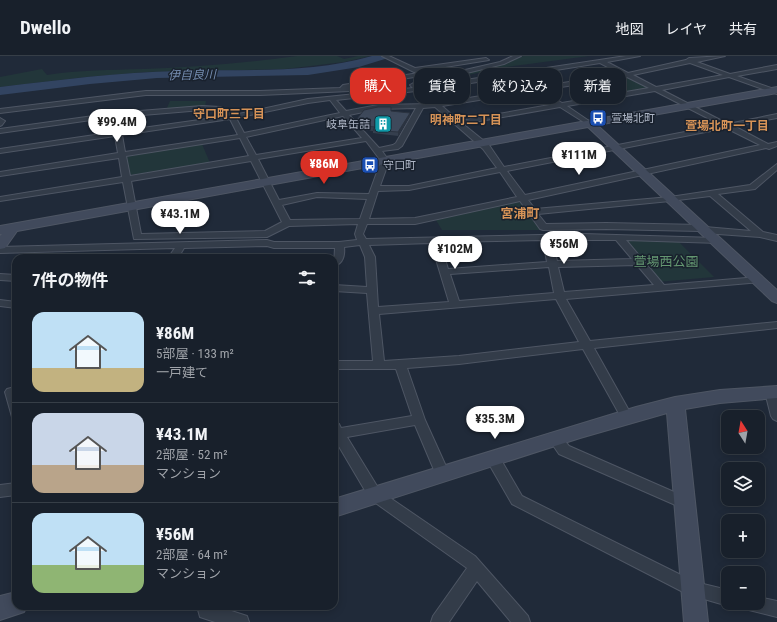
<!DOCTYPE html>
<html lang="ja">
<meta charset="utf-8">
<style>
:root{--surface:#18202b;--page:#212833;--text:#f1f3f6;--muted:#9fa3a9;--line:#363e47;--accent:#d93025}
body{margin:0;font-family:"Roboto Condensed","Noto Sans JP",sans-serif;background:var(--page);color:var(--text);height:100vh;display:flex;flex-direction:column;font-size:15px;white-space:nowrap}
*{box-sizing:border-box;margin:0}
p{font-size:13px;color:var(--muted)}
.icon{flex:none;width:22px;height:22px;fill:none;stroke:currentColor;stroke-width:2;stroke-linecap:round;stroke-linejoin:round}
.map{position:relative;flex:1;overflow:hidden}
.side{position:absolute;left:12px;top:198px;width:326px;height:356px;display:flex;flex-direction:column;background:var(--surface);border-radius:12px;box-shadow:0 2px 10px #0003,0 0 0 1px var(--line)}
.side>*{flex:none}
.banner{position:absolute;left:350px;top:12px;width:367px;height:36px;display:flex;gap:8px}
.needle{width:26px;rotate:349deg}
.tools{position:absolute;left:721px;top:354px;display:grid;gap:8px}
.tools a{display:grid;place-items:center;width:44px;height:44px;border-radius:8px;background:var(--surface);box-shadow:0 2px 10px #0003,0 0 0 1px var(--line);font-size:20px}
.price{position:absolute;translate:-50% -34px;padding:0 9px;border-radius:14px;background:#fff;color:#222;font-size:13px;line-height:26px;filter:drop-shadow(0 1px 2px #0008)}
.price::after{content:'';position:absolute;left:50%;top:24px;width:12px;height:9px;margin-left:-6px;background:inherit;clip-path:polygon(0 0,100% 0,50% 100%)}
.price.current{background:var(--accent);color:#fff}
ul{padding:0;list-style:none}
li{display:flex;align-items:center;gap:12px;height:100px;padding:0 20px}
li+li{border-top:1px solid var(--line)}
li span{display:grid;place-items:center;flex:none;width:112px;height:80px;border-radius:12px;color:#555}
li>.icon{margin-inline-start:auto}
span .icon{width:48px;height:48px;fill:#fffc;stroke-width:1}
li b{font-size:17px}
h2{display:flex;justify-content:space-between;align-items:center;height:48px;padding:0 20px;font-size:17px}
.chip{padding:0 14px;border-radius:12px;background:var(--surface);box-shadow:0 2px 10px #0003,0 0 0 1px var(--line);font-size:14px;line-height:36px}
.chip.current{background:var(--accent);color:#fff}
header{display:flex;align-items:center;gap:24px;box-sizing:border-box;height:56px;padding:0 20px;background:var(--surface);border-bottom:1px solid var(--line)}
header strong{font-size:19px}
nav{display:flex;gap:22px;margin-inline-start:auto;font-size:14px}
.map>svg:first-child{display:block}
.green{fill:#22363a}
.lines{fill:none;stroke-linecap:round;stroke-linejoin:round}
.river{fill:#324461;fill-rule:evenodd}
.street-casing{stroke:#4e5664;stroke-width:2}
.secondary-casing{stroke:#4e5664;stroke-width:2}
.street{fill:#333c49;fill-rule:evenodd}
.secondary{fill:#414a5c;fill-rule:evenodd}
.wall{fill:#353f4e}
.shaded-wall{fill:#2b3340}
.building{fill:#3e495b;stroke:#2b3340}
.labels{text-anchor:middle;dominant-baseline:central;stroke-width:3;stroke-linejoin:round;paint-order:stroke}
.far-poi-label{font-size:11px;fill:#aeb6c6;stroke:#19212d;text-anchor:start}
.far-water-label{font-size:12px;font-style:italic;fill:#748caf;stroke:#19212d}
.far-neighbourhood-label{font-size:12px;font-weight:bold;fill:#d79357;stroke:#19212d}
.far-quarter-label{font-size:13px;font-weight:bold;fill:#d79357;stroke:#19212d}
.park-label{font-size:13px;fill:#649771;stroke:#19212d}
</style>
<header>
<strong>Dwello</strong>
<nav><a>地図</a><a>レイヤ</a><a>共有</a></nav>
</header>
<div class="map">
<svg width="777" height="566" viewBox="0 0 777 566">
<rect width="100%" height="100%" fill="#202a39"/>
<path class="green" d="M297,0h40l7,3 14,-3h12l-26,6 -59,7 -139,3 -60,5 -86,10v-10l42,-8 5,6c32,-5 64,-5 97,-6 51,-2 102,-6 153,-13z
M523,0h66l-90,12 -30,7 -34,5 77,-19z
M625,21l25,11 -45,9 -24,-13z
M170,45h36l-1,6 -39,3z
M202,88l8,19 -80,12 -3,-18 3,-1z
M518,146l2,1 20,27h-98l-6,-10z
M622,184l57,2 35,35 -57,5z"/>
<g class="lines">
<path class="river" d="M372,0h17l-1,2 -29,9 -51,8 -151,3 -67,6 -90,11v-8c59,-7 119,-15 179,-16 65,-2 130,3 193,-15z"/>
<defs>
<path id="street" d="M382,0h7l26,12 71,-10 3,2 -75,12z
M513,0h8l-17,8 -87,21 2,2 207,-31h14l-33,6 21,11 58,-13 3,-2 36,-2 -28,6 33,12 47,-9v4l-40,7 40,14v4l-48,-17 -67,13 66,34 49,-10v4l-43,8 34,18 9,-2v4l-8,3 -3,-1 -238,52 7,9 135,-12 80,-12 27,-21v6l-22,19 -37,5 45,38 14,3v6l-17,-4 -56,-4 -4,-2 -94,-2 -63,1 -3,-1 -20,-28 -105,23h-48l-4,10 3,5 217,-5 133,4 3,1 2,2 -2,2 -93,-3 38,45 94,-8 5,3 -2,2 -195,17 24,42 187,-19v6l-183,20 38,68 -2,3 -4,2 -4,-2 -39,-70 -124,15 -52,4 18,52 24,53 -2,4 -5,2 -5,-2 -22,-52 -68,12 33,54 95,65 53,60 2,6h-19l-34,-41 -28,41h-18l2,-6 34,-48 -97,-69 -36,-61v-16l5,2 2,4 71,-12 -16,-47h-62v-8h39l-6,-68 -33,-2v-6l33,2 -2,-30 -5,-12 -16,2c1,8 -1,17 -10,19l1,-18h-61l-7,-2 -83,2 -6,10h-10l7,-10 -175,5v-6l267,-7 7,2h65l18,-2 -2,-6 3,-10 -69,2 -22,11 -133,2 -11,-57 -123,19v-4l122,-20 -3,-19 -119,18v-4l118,-19 -3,-17 -115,17v-4l115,-17 -3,-15 -112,16v-4l115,-16 87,-7 18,1 12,5 2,3 74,-16 105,-11 -3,-3 7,-4 83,-19zM600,7l21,11 -84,13 -19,-11zM690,7l33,12 -67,12 -23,-12zM512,21l18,11 -92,15 -15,-13zM627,21l22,11 -87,15 -21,-13zM416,35l15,13 -53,1 -32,6 -10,-11zM535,35l20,13 -96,17 -17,-15zM655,35l66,34 -217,42 -15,-22 -26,-21 97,-17 30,19 3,-2 -1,-1 -25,-17zM330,44l10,13 -96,20 -8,-15 72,-15zM435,51l48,42 14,19 -88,18h-29l9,-25 -7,-10 16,-2 4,-3 21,-38zM416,52l-20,35 -3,2 -14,3 -30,-33 29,-6zM202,54h15l11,6 -107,15 -2,-14zM343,60l19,22 -106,17 -10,-18zM230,63l8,16 -113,17 -3,-17zM726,72l34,17 -235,50 -18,-24zM240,82l9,18 -119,20 -4,-20zM366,85l15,20 -12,33 -52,-1 -38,7 -21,-41zM251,105l31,61 -17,9 -124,3 -10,-53zM500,116l17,25 -102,21 -46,1 9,-28 31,-1zM710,140l41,35 -46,-4 -4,-2 -95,-2 -60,1 -8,-10 132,-13zM317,141l50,2 -7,20 -70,1 -8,-15zM543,184l4,22 -99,7 -8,-27zM552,184h64l16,19 -75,2zM431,187l18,59 -71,5 -3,-50 -6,-12zM637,209l17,20 -90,7 -6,-25zM549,211l5,26 -95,8 -9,-27zM556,243l23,43 -120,14 -75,5 -5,-47z
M425,16l3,2 -1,1 -76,12 2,2 -3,2 -90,4h-114l-146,18v-4l146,-18h114l80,-3 3,-3z
M0,62l5,3 -3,4 -2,1z
M0,218l16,1v6l-16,-1z
M0,244l16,2v6l-16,-2z
M11,332l5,2v29l-4,-2 -7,-25 2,-3z
M771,332l4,1 2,3v29l-4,-2 -2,-3 -6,-24 2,-3z
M554,377l5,1 10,12 121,53 2,4 -2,4 -5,2 -5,-2 -121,-53 -11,-16 1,-4z
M492,396l5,1 25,43 173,86 33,8v13l6,1 -6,2 -41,-12 -175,-90 -27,-47 2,-4z
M16,427v12l-16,2v-12z
M758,541l19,4v16l-32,-8 -2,-6h15z
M197,550h19l31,10 2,6h-34l-15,-5z"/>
<path id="secondary" d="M777,31v6l-180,32 180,165v13l-5,-2 -184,-174 -571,104 -12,17 -5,1v-13l2,-2h-2v-8z
M777,330v12l-57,5 -35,6 23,213h-24l-17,-209 -87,25 -246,79v-18l302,-92 39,-10 45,-7z
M16,536v14h11l-3,6 -24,8v-24z"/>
</defs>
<use href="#street" class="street-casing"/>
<use href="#secondary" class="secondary-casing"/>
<use href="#street" class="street"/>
<use href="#secondary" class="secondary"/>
</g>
<path class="wall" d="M391,55l19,5 -12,20 -25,-3v-2l-8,-1 -8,-8v-3z"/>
<path class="shaded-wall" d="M410,57v3l-12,20v-4z"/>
<path class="building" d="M378,51h13v4l19,2 -12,19 -25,-2 2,-3 -11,-1 -7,-7 7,-9z"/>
<defs>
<symbol id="bus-square" viewBox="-11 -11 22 22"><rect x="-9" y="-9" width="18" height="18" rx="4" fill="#1a4fb4" stroke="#19212d"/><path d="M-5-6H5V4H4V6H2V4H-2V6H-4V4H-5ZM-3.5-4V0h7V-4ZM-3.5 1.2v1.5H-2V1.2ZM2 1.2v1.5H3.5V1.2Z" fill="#fff"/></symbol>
<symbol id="building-square" viewBox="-11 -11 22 22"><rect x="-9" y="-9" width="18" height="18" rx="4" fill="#0f9aa8" stroke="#19212d"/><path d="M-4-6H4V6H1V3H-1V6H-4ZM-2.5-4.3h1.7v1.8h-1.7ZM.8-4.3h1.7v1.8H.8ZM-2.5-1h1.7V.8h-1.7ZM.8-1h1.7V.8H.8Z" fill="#fff"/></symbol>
</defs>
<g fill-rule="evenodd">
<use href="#bus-square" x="588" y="52" width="20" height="20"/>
<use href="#building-square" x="373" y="58" width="20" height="20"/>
<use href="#bus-square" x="360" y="99" width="20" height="20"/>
</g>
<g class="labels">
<g class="far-poi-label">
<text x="611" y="62">萱場北町</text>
<text x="370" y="68" text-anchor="end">岐阜缶詰</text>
<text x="383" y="109">守口町</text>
</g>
<g class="far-water-label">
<text transform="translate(192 19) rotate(-1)">伊自良川</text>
</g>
<g class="far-neighbourhood-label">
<text x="229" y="58">守口町三丁目</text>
<text x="466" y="64">明神町二丁目</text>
<text x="727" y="70">萱場北町一丁目</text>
</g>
<g class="far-quarter-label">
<text x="520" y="157">宮浦町</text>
</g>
<g class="park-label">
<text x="666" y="205">萱場西公園</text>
</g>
</g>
</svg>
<div class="tools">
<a><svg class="needle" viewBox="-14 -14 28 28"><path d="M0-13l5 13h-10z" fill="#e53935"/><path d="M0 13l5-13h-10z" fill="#9fa3a9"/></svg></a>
<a><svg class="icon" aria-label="layers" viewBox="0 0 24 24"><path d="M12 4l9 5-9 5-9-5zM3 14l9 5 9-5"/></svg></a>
<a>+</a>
<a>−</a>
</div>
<b class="price" style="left:117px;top:87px">¥99.4M</b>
<b class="price" style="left:579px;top:120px">¥111M</b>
<b class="price current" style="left:324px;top:129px">¥86M</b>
<b class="price" style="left:180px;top:179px">¥43.1M</b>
<b class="price" style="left:564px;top:209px">¥56M</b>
<b class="price" style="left:455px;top:214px">¥102M</b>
<b class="price" style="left:495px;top:384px">¥35.3M</b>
<div class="banner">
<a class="chip current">購入</a>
<a class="chip">賃貸</a>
<a class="chip">絞り込み</a>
<a class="chip">新着</a>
</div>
<section class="side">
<h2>7件の物件<svg class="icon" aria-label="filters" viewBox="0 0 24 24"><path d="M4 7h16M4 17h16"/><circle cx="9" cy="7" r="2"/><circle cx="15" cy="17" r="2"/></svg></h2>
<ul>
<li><span style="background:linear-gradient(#bfe0f5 70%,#c2b280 0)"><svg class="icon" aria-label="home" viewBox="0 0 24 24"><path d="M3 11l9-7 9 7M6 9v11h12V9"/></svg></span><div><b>¥86M</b><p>5部屋 · 133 m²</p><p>一戸建て</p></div></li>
<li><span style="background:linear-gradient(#c9d6e8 65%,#b9a48a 0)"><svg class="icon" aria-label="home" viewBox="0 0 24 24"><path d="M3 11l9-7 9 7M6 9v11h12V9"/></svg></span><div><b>¥43.1M</b><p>2部屋 · 52 m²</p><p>マンション</p></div></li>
<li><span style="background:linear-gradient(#bfe0f5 65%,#8fb573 0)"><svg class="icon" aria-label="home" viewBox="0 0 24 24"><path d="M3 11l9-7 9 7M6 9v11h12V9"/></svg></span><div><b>¥56M</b><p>2部屋 · 64 m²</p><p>マンション</p></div></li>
</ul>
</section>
</div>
